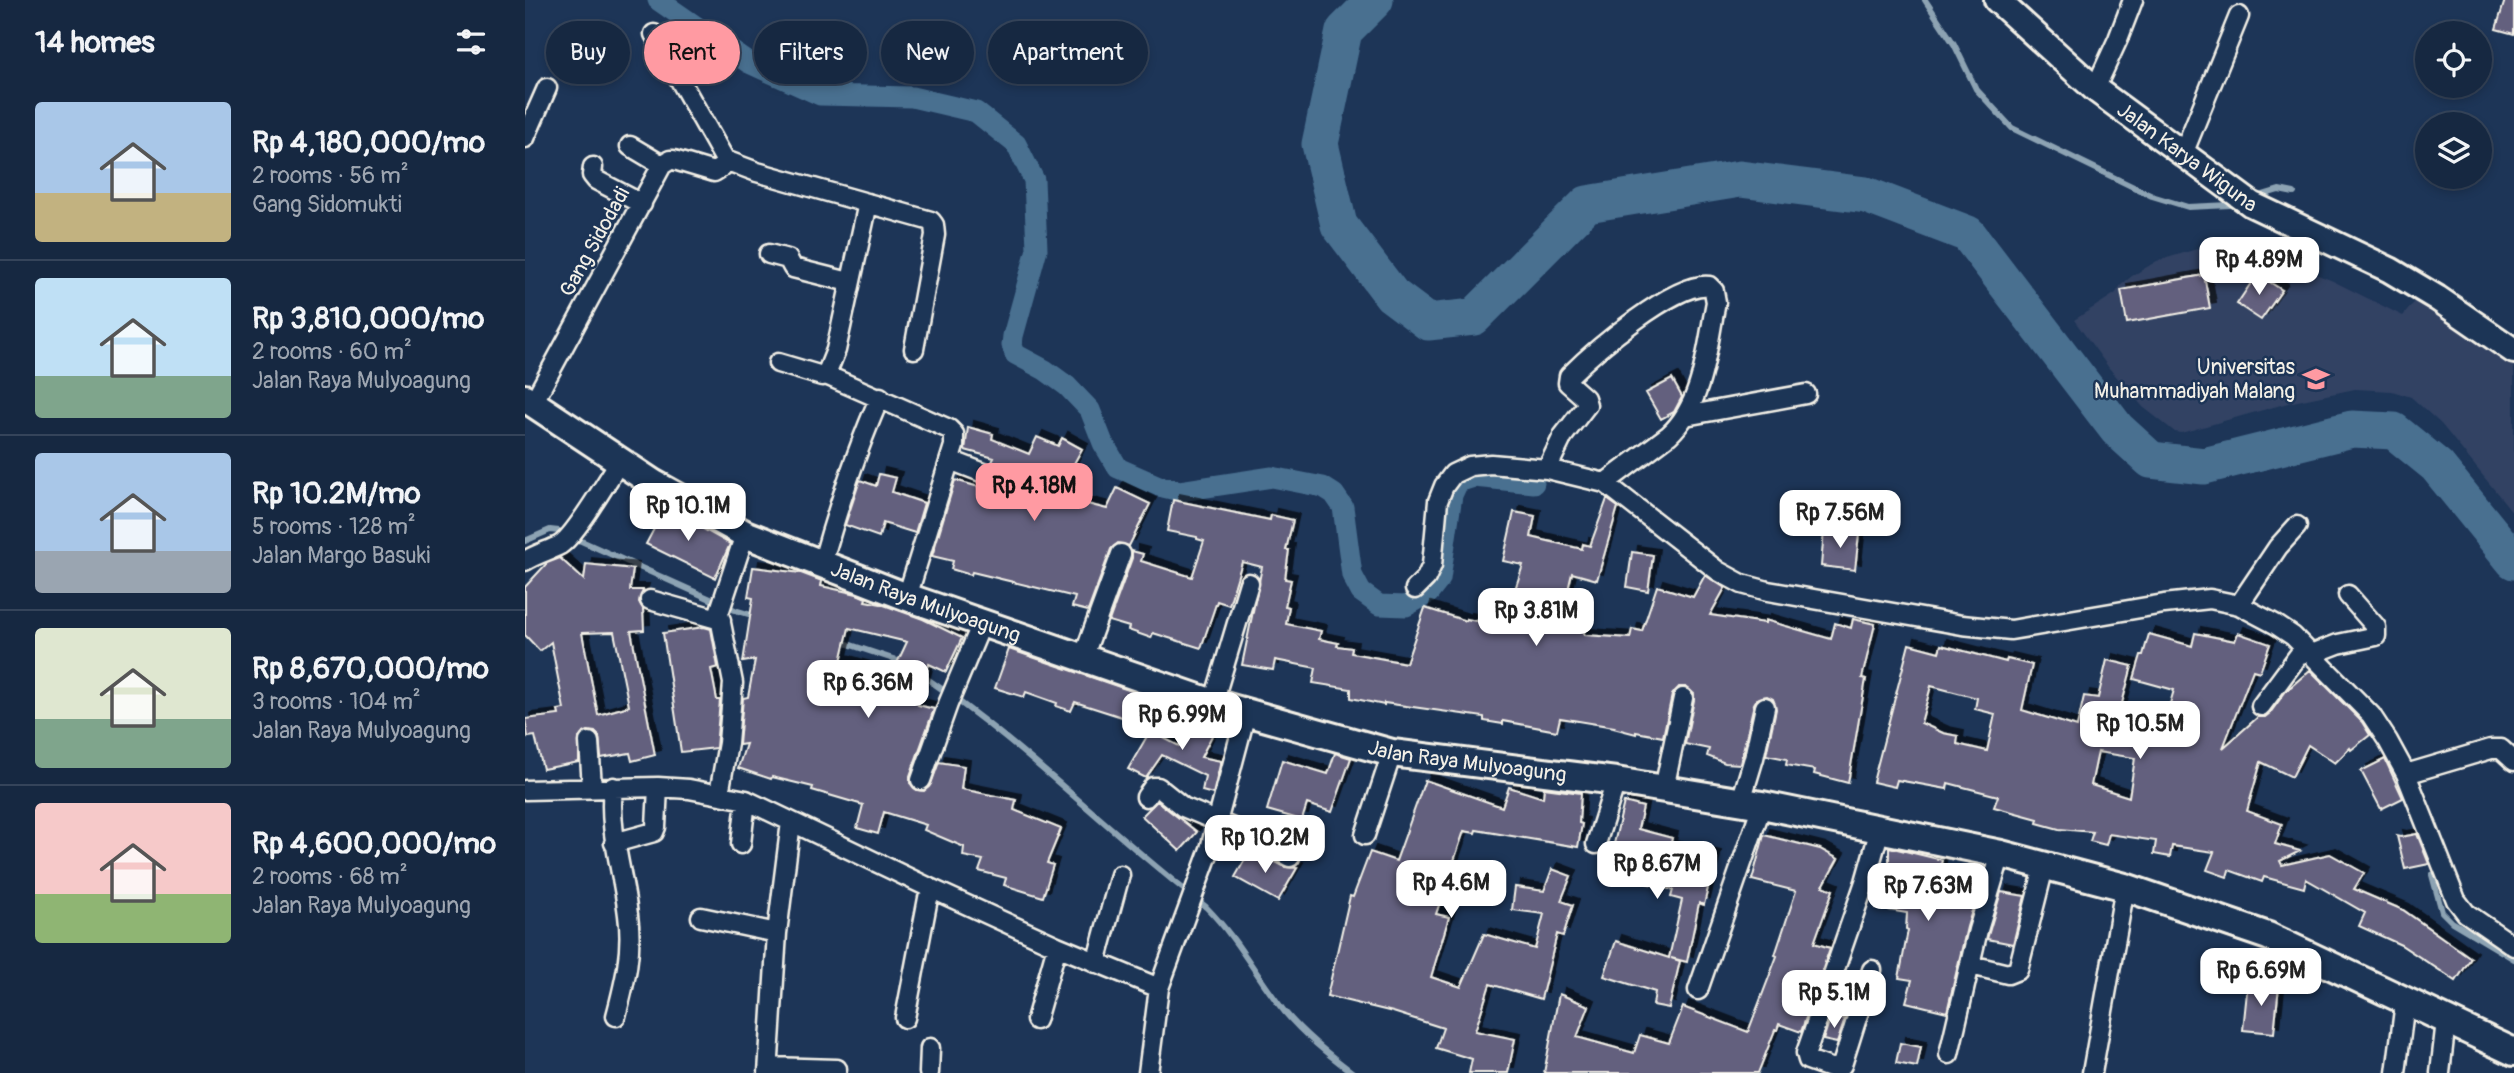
<!DOCTYPE html>
<meta charset="utf-8">
<style>
:root{--surface:#162841;--page:#1f3048;--text:#f1f3f6;--muted:#9ea6b1;--line:#35445a;--accent:#ff9aa2}
body{margin:0;font-family:Pangolin,sans-serif;background:var(--page);color:var(--text);height:100vh;display:flex;flex-direction:column;font-size:26px;white-space:nowrap}
*{box-sizing:border-box;margin:0}
p{font-size:23px;color:var(--muted)}
.icon{flex:none;width:38px;height:38px;fill:none;stroke:currentColor;stroke-width:2;stroke-linecap:round;stroke-linejoin:round}
.map{position:relative;flex:1;overflow:hidden}
.side{display:flex;flex-direction:column;background:var(--surface);width:525px}
.side>*{flex:none}
.guide{position:absolute;left:21px;top:21px;width:665px;height:63px;display:flex;gap:14px}
.controls{position:absolute;left:1890px;top:21px;display:grid;gap:14px}
.controls a{display:grid;place-items:center;width:77px;height:77px;border-radius:50%;background:var(--surface);box-shadow:0 4px 10px #0003,0 0 0 2px var(--line);font-size:35px}
.price{position:absolute;translate:-50% -60px;padding:0 16px;border-radius:14px;background:#fff;color:#222;font-size:23px;line-height:46px;filter:drop-shadow(0 2px 4px #0008)}
.price::after{content:'';position:absolute;left:50%;top:42px;width:21px;height:16px;margin-left:-10px;background:inherit;clip-path:polygon(0 0,100% 0,50% 100%)}
.price.on{background:var(--accent);color:#111}
ul{padding:0;list-style:none}
li{display:flex;align-items:center;gap:21px;height:175px;padding:0 35px}
li+li{border-top:2px solid var(--line)}
li span{display:grid;place-items:center;flex:none;width:196px;height:140px;border-radius:7px;color:#555}
li>.icon{margin-inline-start:auto}
span .icon{width:84px;height:84px;fill:#fffc;stroke-width:1}
li b{font-size:30px}
h2{display:flex;justify-content:space-between;align-items:center;height:84px;padding:0 35px;font-size:30px}
.chip{padding:0 24px;border-radius:32px;background:var(--surface);box-shadow:0 4px 10px #0003,0 0 0 2px var(--line);font-size:24px;line-height:63px}
.chip.on{background:var(--accent);color:#111}
main{display:flex;flex:1;min-height:0}
.map>svg:first-child{display:block}
.built{fill:#324263}
.lines{fill:none;stroke-linecap:round;stroke-linejoin:round}
.stream{stroke:#8da3b3;stroke-width:6}
.canal{stroke:#486f90;stroke-width:21}
.river{stroke:#486f90;stroke-width:37}
.building{fill:#64607e;stroke:#f4f1e8;stroke-width:2;fill-rule:evenodd;filter:url(#shadow)}
.street-casing{stroke:#f4f1e8;stroke-width:23}
.secondary-casing{stroke:#f4f1e8;stroke-width:30}
.primary-casing{stroke:#f4f1e8;stroke-width:32}
.street{stroke:#1d3557;stroke-width:18}
.secondary{stroke:#1d3557;stroke-width:24}
.primary{stroke:#1d3557;stroke-width:26}
.labels{text-anchor:middle;dominant-baseline:central;stroke-width:5;stroke-linejoin:round;paint-order:stroke}
.street-label{font-size:21px;fill:#f4f1e8;stroke:#1d3557}
.poi-label{font-size:21px;fill:#f4f1e8;stroke:#1d3557;text-anchor:end}
</style>
<main>
<section class="side">
<h2>14 homes<svg class="icon" aria-label="filters" viewBox="0 0 24 24"><path d="M4 7h16M4 17h16"/><circle cx="9" cy="7" r="2"/><circle cx="15" cy="17" r="2"/></svg></h2>
<ul>
<li><span style="background:linear-gradient(#a9c7e8 65%,#c2b280 0)"><svg class="icon" aria-label="home" viewBox="0 0 24 24"><path d="M3 11l9-7 9 7M6 9v11h12V9"/></svg></span><div><b>Rp 4,180,000/mo</b><p>2 rooms · 56 m²</p><p>Gang Sidomukti</p></div></li>
<li><span style="background:linear-gradient(#bfe0f5 70%,#7fa58c 0)"><svg class="icon" aria-label="home" viewBox="0 0 24 24"><path d="M3 11l9-7 9 7M6 9v11h12V9"/></svg></span><div><b>Rp 3,810,000/mo</b><p>2 rooms · 60 m²</p><p>Jalan Raya Mulyoagung</p></div></li>
<li><span style="background:linear-gradient(#a9c7e8 70%,#9aa5b1 0)"><svg class="icon" aria-label="home" viewBox="0 0 24 24"><path d="M3 11l9-7 9 7M6 9v11h12V9"/></svg></span><div><b>Rp 10.2M/mo</b><p>5 rooms · 128 m²</p><p>Jalan Margo Basuki</p></div></li>
<li><span style="background:linear-gradient(#dfe7d0 65%,#7fa58c 0)"><svg class="icon" aria-label="home" viewBox="0 0 24 24"><path d="M3 11l9-7 9 7M6 9v11h12V9"/></svg></span><div><b>Rp 8,670,000/mo</b><p>3 rooms · 104 m²</p><p>Jalan Raya Mulyoagung</p></div></li>
<li><span style="background:linear-gradient(#f6c9c9 65%,#8fb573 0)"><svg class="icon" aria-label="home" viewBox="0 0 24 24"><path d="M3 11l9-7 9 7M6 9v11h12V9"/></svg></span><div><b>Rp 4,600,000/mo</b><p>2 rooms · 68 m²</p><p>Jalan Raya Mulyoagung</p></div></li>
</ul>
</section>
<div class="map">
<svg width="1989" height="1073" viewBox="0 0 1989 1073">
<defs>
<filter id="shadow"><feDropShadow dx="6" dy="-6" stdDeviation="0" flood-color="#0009"/></filter>
</defs>
<rect width="100%" height="100%" fill="#1d3557"/>
<filter id="ink" filterUnits="userSpaceOnUse"><feTurbulence type="fractalNoise" baseFrequency=".0143" numOctaves="2"/><feDisplacementMap in="SourceGraphic" scale="14" xChannelSelector="R" yChannelSelector="G"/><feConvolveMatrix kernelMatrix="1 2 1 2 8 2 1 2 1" color-interpolation-filters="sRGB"/></filter>
<g filter="url(#ink)">
<path class="built" d="M1672,249l47,2 44,12 45,18 70,35 13,-16 98,58v156l-73,-90 -30,-27 -19,-6 -37,-2 -67,14 -107,30 -6,-1 -32,-25 -34,-39 -35,-48 42,-27 5,-8 11,-9 25,-15z"/>
<g class="lines">
<path class="stream" d="M1400,0l29,44 22,45 36,39 140,68 36,11 42,-2 9,-3
M1731,197l23,-7 15,3
M0,541l25,-11 9,1 176,79 23,7
M314,641l54,18 11,6
M395,674c102,68 188,158 286,233 31,31 51,70 78,104 20,24 44,43 69,62
M1907,875l10,37 10,10 62,37"/>
<path class="canal" d="M133,0l91,63 71,32 92,2 64,15 40,32 18,36 3,69 -24,87 -1,9 3,9 30,16 22,16 23,24 13,33 15,25 41,18 21,5 92,-14 51,10 11,7 9,13 9,68 9,17 18,13 27,1 23,-13 11,-14 12,-84 6,-13 16,-5 60,6"/>
<path class="river" d="M850,0l-31,31 -24,113 19,81 53,70 36,27 46,-5 113,-113 153,-25 126,16 102,39 149,195 34,31 53,6 148,-37 42,2 43,35 77,95"/>
</g>
<path class="building" d="M1980,0h9v34l-18,-5z
M1732,274l25,16 -21,30 -24,-16z
M1679,275l6,33 -83,15 -6,-33z
M1147,379l10,18 -8,15 -13,7 -15,-26z
M443,427l25,7 -1,5 37,15 8,-17 21,9 4,-8 20,11 -26,47 51,13 10,-21 33,16 -21,42 -11,-3 -7,6 -23,62 -16,-4 3,-10 -103,-25 -1,3 -20,-6 2,-8 -21,-5 23,-76 27,8 1,-3 20,6 7,-3 3,-5 -3,-11 -19,-8 3,-6 -29,-8z
M354,474l17,4 -4,14 32,11 -9,30 -32,-10 -4,14 -34,-12 15,-45 16,6z
M1082,499l11,8 -21,73 -25,-7 -11,47 24,4 -1,11 46,3 2,-9 10,2 15,-45 36,11 12,-22 20,13 -15,27 55,8v-3l66,19 4,-16 16,5 2,-9 22,5 -13,54 4,1 -18,104 -34,-9 1,-4 -29,-5 1,-6 -21,-4 10,-46 -3,-10 -6,-3 -10,3 -3,5 -14,60 -15,-1 -18,-7 2,-7 -24,-5 9,-44v-6l-8,-7h-7l-7,8 -9,42 -27,-5v2l-23,-6 1,-1 -54,-9 -3,13 -54,-10v3l-19,-3v-4l-100,-14v2l-33,-7v-9l-38,-6 3,-15 -41,-8 -2,10 -31,-5 20,-98 -20,-5 -13,43 -12,-4 -16,47 -48,-15 -2,5 -23,-8 1,-3 -20,-6 23,-63v-7l11,3 -2,7 51,16 12,-36 -7,-2v-2l-30,-6 6,-31 97,20 1,-5 22,5 -7,30h3l-4,29 6,1 -6,26 4,1 -3,17 35,7 -2,8 19,4 -1,3 15,2 -1,5 55,10 19,-55 41,13v-2l37,7 20,-61 -20,-4 11,-49 21,4 -4,21 51,12 1,-5 7,2z
M140,508l65,36 -15,34 -69,-34z
M1299,530l35,4 -4,36 -34,-4z
M1107,552l21,3 -5,36 -21,-4z
M35,558l24,22 2,-16 47,5 -3,21h13l-4,12 4,7 1,21 -13,1 24,124 -23,6 -2,-8 -29,5 -2,-22 -4,-4 -7,-1 -9,7v24l-36,7 -8,-33 -7,1 -3,-18 34,-4 -1,-5 6,-1 -13,-67 -11,9 -15,-16v-48l22,-24zM89,632l15,74 -31,9 -16,-82z
M228,567l48,6 21,8 -1,5 36,8 9,4 -1,3 16,3 42,15 39,19 -16,34 -17,-8 -11,41 16,4 -24,67v7l7,7 7,1 7,-7 8,-22 25,4 -3,23 55,11 -2,10 47,19 -14,34 6,2 -10,32 -39,-12 2,-7 -27,-7 4,-11 -20,-4 1,-9 -40,-17 2,-5 -42,-13 -6,22 -21,-6 6,-23 -51,-15 1,-3 -41,-10 -1,2 -33,-11 8,-24 -7,1 4,-47 5,-1 7,-37 -12,2 10,-64 -5,-1zM324,628l58,14 -16,34 -50,-15z
M179,627l7,2 7,38 -7,2 6,31h3l-4,48 -35,4 -18,-119z
M1670,633l40,8 3,-8 32,11 -10,28 -7,-2 -30,78 35,-31h7l5,-4 16,-22 24,-21 52,52 8,13 -19,15 -1,-2 -15,15 -27,-18 -16,32 -31,-15 -14,49 35,13 -7,20 25,7 -20,10 2,4 48,-11 34,19 -10,16 49,21 68,48 -15,23 -55,-36 -42,-19 6,-13 -59,-34 -2,9 -40,-11 -2,5 -33,-12 -2,7 -20,-7 7,-18 -42,-6 -2,11 -16,-3 2,-13 -47,-7 -3,11 -16,-4 3,-9 -34,-3 -22,-6 1,-4 -44,-12 4,-11 -50,-13 -1,6 -50,-9 -2,7 -22,-5 36,-138 30,8 2,-7 65,17 1,-3 25,6 -10,45 55,17 7,-31 14,2 9,-38 25,6 -15,56 42,6v-2l4,1 11,-37 -40,-11 7,-24h2l6,-21 43,12zM1406,686l46,12 -2,11 20,5 -8,37 -30,-7 1,-8 -15,-3 -22,-10zM1573,752l37,6 -6,39 -38,-12z
M484,649l143,49 -7,32 -22,-4 2,-8 -50,-16 -4,9 -15,-5 1,-3 -31,-11 -2,5 -29,-9z
M670,713l24,9 -18,35 20,4 -8,33 -11,-3 3,-15 -43,-21 -16,23 -18,-9 22,-38 29,15z
M810,753l16,5 -19,54 -25,-8 -5,16 -35,-10 15,-50 46,14z
M1860,759l18,39 -22,11 -20,-38z
M900,780l77,27 7,-20 34,11 1,-10 37,5 -2,30 3,1 -4,23 -102,-17 -1,3 -11,-2 -28,83 13,3 -18,60 30,10 23,-53 51,15 9,-35 -32,-4 3,-23 29,4 8,-22 19,7 -10,25 12,4 -10,31 -6,-2 -16,65 -51,-15 -15,47 40,8 -7,34h-39l3,-14 -36,-11 7,-20 -50,-16 -66,-16 23,-100 3,1 17,-45 26,9z
M632,801l40,31 -17,19 -38,-35z
M1099,802l19,5 -5,22 34,9 -2,9 45,10 -11,48 -5,-2 -12,59 -16,-4 9,3 -11,47 -16,-3 2,-13 -51,-16 12,-35 53,17 13,-58 -11,-3 2,-7 -66,-17z
M1892,834l12,30 -24,5 -8,-33 4,1z
M1239,835l56,14 18,10 -15,27 10,4 -19,53 16,5 -29,84 -22,-8 -2,6h-2l-17,43h-214l15,-79 30,12 -12,31 57,16 6,-18 29,8 14,-36 65,25 29,-76 -2,-1 21,-64 -44,-11z
M1364,847l53,13 -3,12 41,13 -13,42 -20,85 -41,-10 6,-22 -13,-2 9,-48 -2,-1 1,-16 -31,-5 7,-40 6,1z
M726,849l34,18 12,1 -19,33 -43,-24z
M1476,892l24,4 -12,48 -26,-5z
M1723,982l31,4 -5,47 -31,-3z
M1306,1016l14,3 -8,24 -14,-3z
M1375,1043l21,4 -4,20 -21,-4z"/>
<g class="lines">
<defs>
<path id="street" d="M129,34l71,126 32,12 174,49 3,4 1,10 -21,114
M1570,89l23,-50 15,-39
M0,138l22,-50
M105,146l32,19
M1658,154l56,-138
M68,167l-1,8 4,5 46,24
M244,254l19,5 5,9 56,14
M253,363l44,13 4,-1 123,54 5,5v12l-47,151
M301,375l10,-25 32,-147
M8,403l129,-238 8,-5h4l40,12 8,-5 3,-7
M1160,416l121,-22
M425,460l52,20
M1022,469l16,-33 24,-31 -2,-7 -17,-15 1,-7c24,-24 106,-95 140,-90l5,5 2,11c-9,44 -12,101 -47,133l-64,48
M0,561c11,-7 23,-10 35,-16 16,-10 48,-66 60,-84
M297,564c16,-57 34,-113 58,-167
M890,589l11,-11 6,-13 6,-64 6,-15 9,-12 17,-8 21,-2 56,5 58,14 113,88 24,13 26,7 194,34 49,5 153,-26 46,-5 29,6 36,19 18,12 78,79 17,26 18,33 50,126 10,13 48,33
M125,600l71,20
M1714,605l39,-58 19,-21
M1787,654l26,-10 38,-8v-9l-28,-32
M558,658l38,-104
M688,703l36,-120
M1736,706l43,-58
M64,742l3,45
M1881,774l85,-25h10l13,12
M396,780l27,-76 34,-81
M88,787c-5,44 10,84 15,128 5,35 -3,67 -12,101
M1139,789l19,-91
M0,790l133,-3 31,2 57,11 184,88 127,58 102,42
M194,794l9,-51 5,-60 -14,-70 26,-79
M621,797l7,-10h5l25,20 62,26 45,24
M1216,801l13,-43 11,-51
M840,835l27,-82
M89,843l40,-11 2,-5 2,-40
M216,844l5,-44
M1071,844l20,-63
M176,917l76,16
M571,963l24,-88
M1446,965l37,9 10,-4 26,-103
M1347,970l-30,95 -9,4 -25,-9 -2,-7 59,-171 15,-53
M1173,990l64,-185
M380,1018l25,-130
M511,1020l21,-74
M1424,1054l29,-124 23,-76
M244,1067l68,2
M243,1073l9,-140 14,-111
M404,1073l1,-25
M623,1073l11,-85 51,-139 36,-136
M1567,1073l33,-186
M1871,1073l9,-71
M1915,1073l6,-52"/>
<g id="secondary">
<path id="s1" d="M1472,0l98,89 156,115 139,66 47,28 77,53"/>
</g>
<g id="primary">
<path id="s2" d="M0,398l128,85 92,51 162,63 306,106 179,50 224,28 146,24 239,49 124,33 143,49 246,116"/>
</g>
</defs>
<use href="#street" class="street-casing"/>
<use href="#secondary" class="secondary-casing"/>
<use href="#primary" class="primary-casing"/>
<use href="#street" class="street"/>
<use href="#secondary" class="secondary"/>
<use href="#primary" class="primary"/>
</g>
</g>
<defs>
<symbol id="university-bare" viewBox="-9 -9 18 18"><path d="M0-5L7-2L0 1L-7-2ZM-4 1L0 2.5L4 1V4Q0 6-4 4Z" fill="#ff9aa2" stroke="#1d3557" stroke-width="2.5" paint-order="stroke"/></symbol>
</defs>
<g fill-rule="evenodd">
<use href="#university-bare" x="1772" y="360" width="38" height="38"/>
</g>
<g class="labels">
<g class="street-label">
<text stroke="none"><textPath href="#s1" startOffset="247">Jalan Karya Wiguna</textPath></text>
<text transform="translate(70 242) rotate(-61)">Gang Sidodadi</text>
<text stroke="none"><textPath href="#s2" startOffset="452">Jalan Raya Mulyoagung</textPath></text>
<text stroke="none"><textPath href="#s2" startOffset="1018">Jalan Raya Mulyoagung</textPath></text>
</g>
<g class="poi-label">
<text x="1770" y="367">Universitas<tspan x="1770" dy="24">Muhammadiyah Malang</tspan></text>
</g>
</g>
</svg>
<div class="controls">
<a><svg class="icon" aria-label="locate" viewBox="0 0 24 24"><circle cx="12" cy="12" r="6"/><path d="M12 2v4M12 18v4M2 12h4M18 12h4"/></svg></a>
<a><svg class="icon" aria-label="layers" viewBox="0 0 24 24"><path d="M12 4l9 5-9 5-9-5zM3 14l9 5 9-5"/></svg></a>
</div>
<b class="price" style="left:1734px;top:297px">Rp 4.89M</b>
<b class="price on" style="left:509px;top:523px">Rp 4.18M</b>
<b class="price" style="left:163px;top:543px">Rp 10.1M</b>
<b class="price" style="left:1315px;top:550px">Rp 7.56M</b>
<b class="price" style="left:1011px;top:648px">Rp 3.81M</b>
<b class="price" style="left:343px;top:720px">Rp 6.36M</b>
<b class="price" style="left:657px;top:752px">Rp 6.99M</b>
<b class="price" style="left:1615px;top:761px">Rp 10.5M</b>
<b class="price" style="left:740px;top:875px">Rp 10.2M</b>
<b class="price" style="left:1132px;top:901px">Rp 8.67M</b>
<b class="price" style="left:926px;top:920px">Rp 4.6M</b>
<b class="price" style="left:1403px;top:923px">Rp 7.63M</b>
<b class="price" style="left:1736px;top:1008px">Rp 6.69M</b>
<b class="price" style="left:1309px;top:1030px">Rp 5.1M</b>
<div class="guide">
<a class="chip">Buy</a>
<a class="chip on">Rent</a>
<a class="chip">Filters</a>
<a class="chip">New</a>
<a class="chip">Apartment</a>
</div>
</div>
</main>
